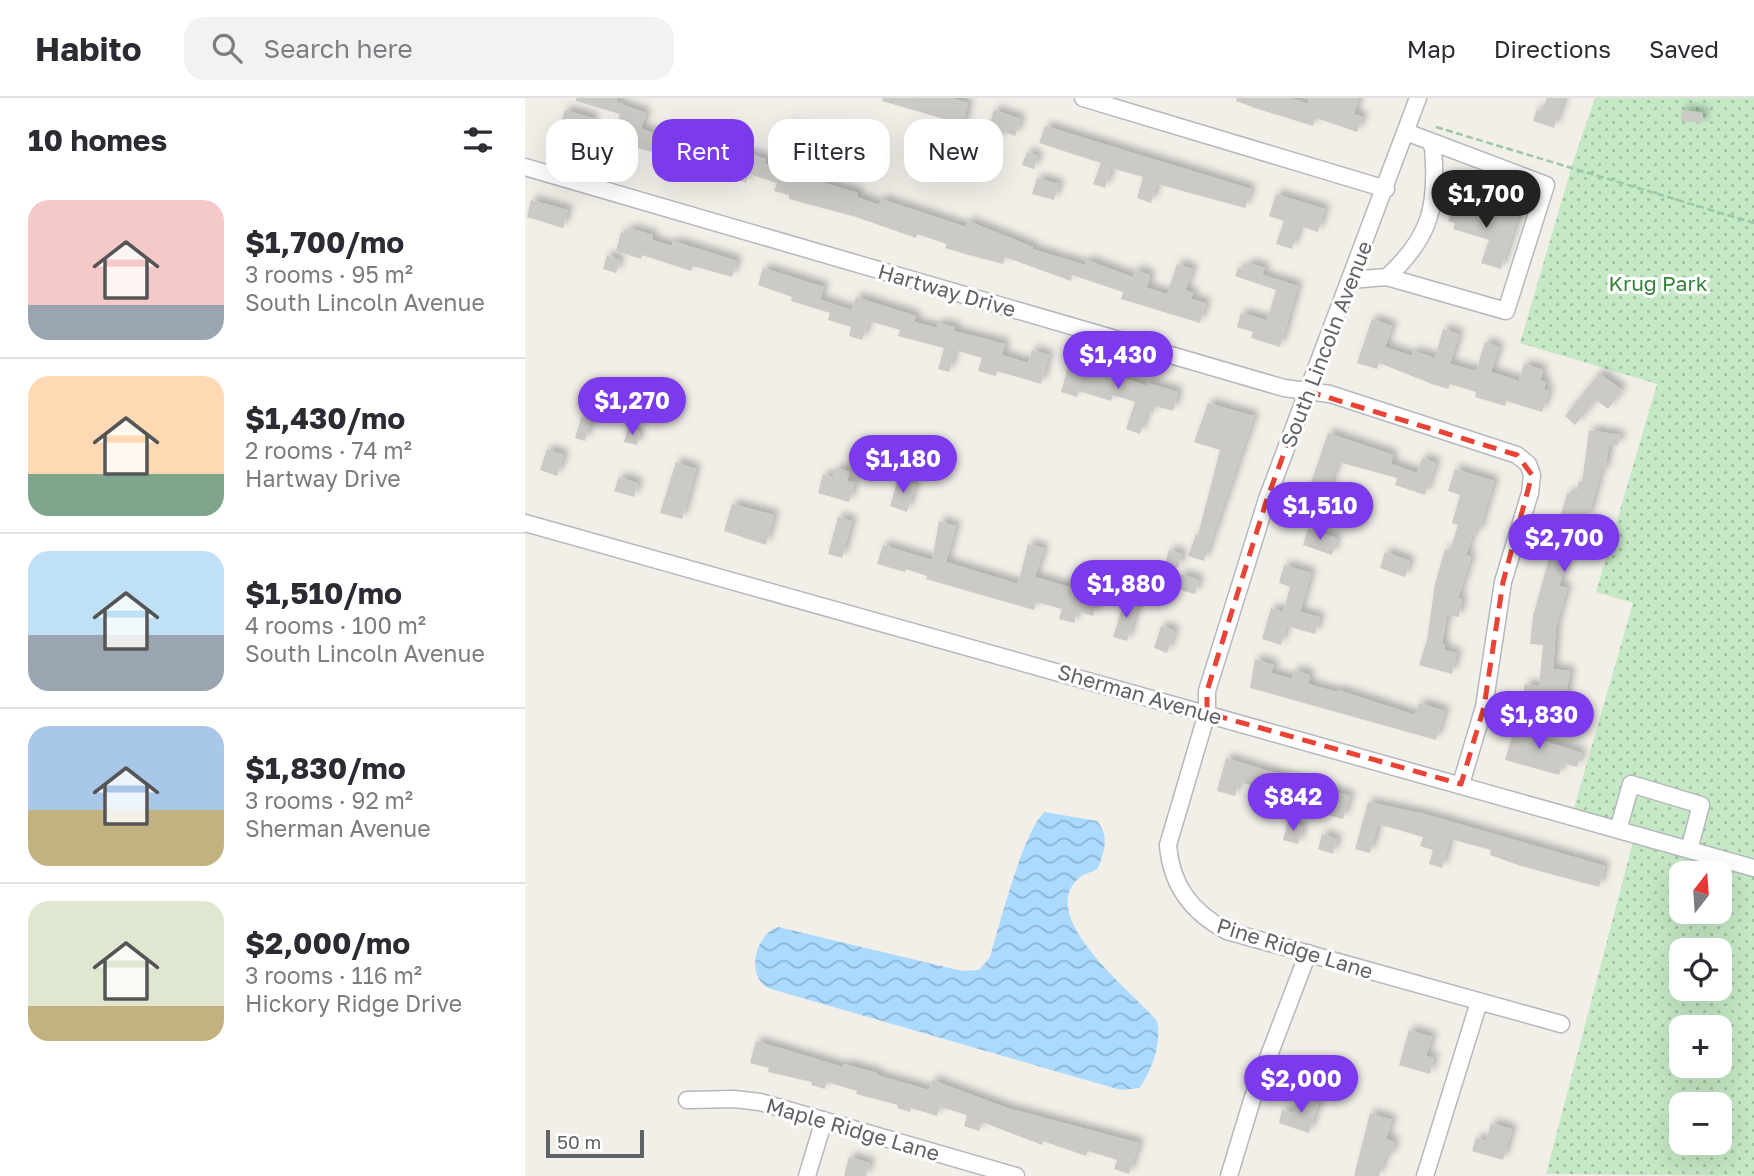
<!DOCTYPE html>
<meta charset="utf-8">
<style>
:root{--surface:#fff;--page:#f2f2f3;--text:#2b2b33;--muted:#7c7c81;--line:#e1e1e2;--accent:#7c3aed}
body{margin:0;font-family:"Golos Text",sans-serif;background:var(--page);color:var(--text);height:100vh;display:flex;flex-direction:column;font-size:26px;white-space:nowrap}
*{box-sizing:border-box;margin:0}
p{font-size:23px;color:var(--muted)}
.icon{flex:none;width:38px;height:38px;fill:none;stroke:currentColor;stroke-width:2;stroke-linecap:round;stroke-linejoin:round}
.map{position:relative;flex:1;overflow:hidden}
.drawer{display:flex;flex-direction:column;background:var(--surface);width:525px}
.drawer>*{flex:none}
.top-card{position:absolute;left:21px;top:21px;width:665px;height:63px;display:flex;gap:14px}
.needle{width:46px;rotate:17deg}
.buttons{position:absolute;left:1144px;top:763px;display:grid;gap:14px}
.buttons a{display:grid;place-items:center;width:63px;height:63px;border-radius:14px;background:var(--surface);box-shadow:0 7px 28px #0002;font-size:35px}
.scale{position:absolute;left:21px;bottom:18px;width:98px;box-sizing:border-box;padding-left:7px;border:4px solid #5f6368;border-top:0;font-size:19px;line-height:24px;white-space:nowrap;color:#5f6368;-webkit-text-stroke:5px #fff;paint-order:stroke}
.price{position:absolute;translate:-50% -60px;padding:0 16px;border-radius:24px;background:var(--accent);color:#fff;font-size:23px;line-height:46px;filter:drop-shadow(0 2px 4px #0008)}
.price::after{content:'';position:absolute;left:50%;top:42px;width:21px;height:16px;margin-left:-10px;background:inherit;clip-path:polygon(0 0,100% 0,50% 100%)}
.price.current{background:#222;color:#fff}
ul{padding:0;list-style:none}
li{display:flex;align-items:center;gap:21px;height:175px;padding:0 28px}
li+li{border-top:2px solid var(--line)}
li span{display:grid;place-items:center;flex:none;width:196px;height:140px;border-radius:21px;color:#555}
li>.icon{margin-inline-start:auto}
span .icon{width:84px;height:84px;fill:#fffc;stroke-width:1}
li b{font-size:30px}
h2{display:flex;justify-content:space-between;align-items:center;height:84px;padding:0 28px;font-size:30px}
.pill{padding:0 24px;border-radius:21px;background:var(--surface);box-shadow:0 7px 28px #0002;font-size:24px;line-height:63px}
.pill.current{background:var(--accent);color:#fff}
header{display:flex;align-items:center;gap:42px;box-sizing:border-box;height:98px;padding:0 35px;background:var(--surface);border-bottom:2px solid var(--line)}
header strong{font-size:33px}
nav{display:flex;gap:38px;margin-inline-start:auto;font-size:24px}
.search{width:490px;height:63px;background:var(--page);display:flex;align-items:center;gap:18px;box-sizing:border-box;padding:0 24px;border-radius:21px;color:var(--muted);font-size:26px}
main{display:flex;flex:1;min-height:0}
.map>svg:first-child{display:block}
.park{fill:url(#park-dots);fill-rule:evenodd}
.water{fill:url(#water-waves)}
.building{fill:#cccac5;filter:url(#shadow)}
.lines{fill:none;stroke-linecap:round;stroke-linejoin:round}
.minor-casing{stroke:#b5b8bc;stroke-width:19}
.path{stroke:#9cc7a9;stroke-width:2.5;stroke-dasharray:7 3.5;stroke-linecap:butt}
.minor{stroke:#fff;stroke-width:16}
.marked{fill:none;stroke:#ea4335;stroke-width:5;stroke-dasharray:14 9;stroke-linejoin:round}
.labels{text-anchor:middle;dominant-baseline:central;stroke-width:6;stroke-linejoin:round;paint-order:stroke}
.park-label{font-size:21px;fill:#348238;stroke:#fff}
.street-label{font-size:21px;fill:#5f6368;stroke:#fff}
</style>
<header>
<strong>Habito</strong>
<div class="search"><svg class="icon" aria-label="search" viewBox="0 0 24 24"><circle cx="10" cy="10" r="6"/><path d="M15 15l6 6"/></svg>Search here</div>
<nav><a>Map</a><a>Directions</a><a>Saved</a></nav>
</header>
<main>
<section class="drawer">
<h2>10 homes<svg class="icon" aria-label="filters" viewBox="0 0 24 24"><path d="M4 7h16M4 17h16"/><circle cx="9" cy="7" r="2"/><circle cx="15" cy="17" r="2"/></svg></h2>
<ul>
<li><span style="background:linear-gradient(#f6c9c9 75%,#9aa5b1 0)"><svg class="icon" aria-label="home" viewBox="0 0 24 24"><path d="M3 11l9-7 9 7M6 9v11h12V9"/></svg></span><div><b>$1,700/mo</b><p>3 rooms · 95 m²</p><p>South Lincoln Avenue</p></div></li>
<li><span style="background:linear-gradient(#ffd9b3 70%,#7fa58c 0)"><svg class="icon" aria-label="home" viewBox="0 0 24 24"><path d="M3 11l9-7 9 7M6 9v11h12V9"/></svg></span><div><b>$1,430/mo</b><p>2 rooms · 74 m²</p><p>Hartway Drive</p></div></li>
<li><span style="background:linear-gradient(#bfe0f5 60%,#9aa5b1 0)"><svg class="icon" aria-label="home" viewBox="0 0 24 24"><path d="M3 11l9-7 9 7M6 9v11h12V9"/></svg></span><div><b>$1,510/mo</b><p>4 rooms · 100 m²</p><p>South Lincoln Avenue</p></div></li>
<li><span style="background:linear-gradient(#a9c7e8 60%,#c2b280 0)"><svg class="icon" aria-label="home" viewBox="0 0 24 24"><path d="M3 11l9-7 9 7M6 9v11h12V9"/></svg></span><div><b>$1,830/mo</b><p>3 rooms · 92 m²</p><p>Sherman Avenue</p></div></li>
<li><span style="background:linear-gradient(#dfe7d0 75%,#c2b280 0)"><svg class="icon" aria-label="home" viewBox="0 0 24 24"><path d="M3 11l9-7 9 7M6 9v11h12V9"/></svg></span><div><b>$2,000/mo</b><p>3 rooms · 116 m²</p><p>Hickory Ridge Drive</p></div></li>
</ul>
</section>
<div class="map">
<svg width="1229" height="1078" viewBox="0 0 1229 1078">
<defs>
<pattern id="park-dots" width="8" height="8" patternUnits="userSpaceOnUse" patternTransform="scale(1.75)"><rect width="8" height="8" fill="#c5e8c5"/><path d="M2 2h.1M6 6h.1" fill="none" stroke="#a3c0a4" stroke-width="1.8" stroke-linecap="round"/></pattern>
<pattern id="water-waves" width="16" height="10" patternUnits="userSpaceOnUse" patternTransform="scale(1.75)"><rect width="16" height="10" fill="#aadaff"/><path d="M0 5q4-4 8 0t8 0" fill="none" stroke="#8eb4d2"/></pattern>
<filter id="shadow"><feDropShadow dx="5" dy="-5" stdDeviation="3.5" flood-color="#0004"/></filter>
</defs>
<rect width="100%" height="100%" fill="#f1efe8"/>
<path class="park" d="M1070,0h159v763l-180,-53 59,-205 -37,-11 61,-208 -137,-41 54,-184z
M1110,736l119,36v306l-208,-2zM1157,775h38v39h-38zM1157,852h38v39h-38zM1157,929h38v39h-38zM1157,1006h38v39h-38z"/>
<path class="water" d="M520,714l52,9c13,15 7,31 1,47 -6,5 -14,5 -19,10 -45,39 56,116 78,143 5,20 -5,51 -18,67l-18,2 -350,-101c-27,-10 -16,-55 7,-62l184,44 17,-1 11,-13c9,-30 34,-129 55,-145z"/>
<path class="building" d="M51,0h41l-1,4 7,2 -3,8 3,-7 23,8 -5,16 93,28 3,-7 29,9 -1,5 7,2 -1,4 30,9 2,-7 12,4 -1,4 44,13 -1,4 22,8 2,-6 85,28 2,-6 65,26 -1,2 53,16 1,-5 47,17 2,-7 15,5 -3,13 20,6 10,-30 16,5 -8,21 8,3 -2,6 15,4 -6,20 -79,-24 2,-7 -51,-17 -1,6 -66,-24 -2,7 -38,-10 -20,-6 2,-4 -30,-10 -1,4 -60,-21 -67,-18v-4l-15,-4 3,-8 -28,-9 -3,9 -64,-23 -71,-19 9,-27 -44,-13z
M358,0h68l17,5 -8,36 -14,-4 2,-5 -7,-2 3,-9 -62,-18z
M712,0h54l17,6 1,-6h50l-5,16 9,3 -6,15 -41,-14 -3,8 -58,-18 -19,-7z
M1022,0h17l-10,30 -21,-7 4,-12 5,2z
M40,12l28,8 -6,23 -29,-8z
M469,12l27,9 -6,17 -12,-5 -3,9 -14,-4z
M1157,12l21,3 -1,10 -21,-2z
M265,27l18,6 -5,16 -18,-5z
M520,28l206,63 -6,19 -88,-24 -6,19 -14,-5 6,-21 -32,-9 -6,20 -12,-4 8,-21 -62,-20z
M502,54l11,4 -4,13 -12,-4z
M512,80l22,6 -5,16 -22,-6z
M751,96l49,15 -7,23 -18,-6 -8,23 -16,-5 8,-23 -15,-5z
M6,102l37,10 -5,18 -36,-11z
M936,105l35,11 2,-4 20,7 -17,52 -20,-6 8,-23 -36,-11 2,-6 -7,-2 5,-15 7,2z
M104,130l24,7 -1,5 20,6 1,-5 64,20 -5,16 -39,-11 -2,5 -49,-16 -1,4 -25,-8 5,-19 6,2z
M82,157l13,5 -4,13 -13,-4z
M723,165l17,5 -3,7 36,11 -18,61 -29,-9 2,-6 -16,-5 4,-14 26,7 9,-30 -41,-14 3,-8 7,2z
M238,170l61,19 -4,13 32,10 4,-13 60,19 -2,6 23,6 1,-5 17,4 -1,4 51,13 -3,11 26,8 4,-13 17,5 -8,29 -44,-13 -1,5 -18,-5 4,-13 -27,-8 -6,22 -11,-3 6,-21 -46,-12 2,-6 -31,-9 -7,19 -13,-4 2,-9 -23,-7 2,-7 -39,-12 1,-4 -34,-12z
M847,221l20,7 -7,21 27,9 1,-5 22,7 8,-29 16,5 -9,30 26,7 9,-29 14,5 -8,25 28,9 5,-17 19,6 -3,10 6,2 -2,8 5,1 -7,21 -36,-11 -1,5 -30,-9 1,-5 -26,-8 -2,5 -16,-5 -53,-21 -2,6 -20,-6z
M545,262l55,14 -1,4 22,8 1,-3 31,9 -5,19 -18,-5 -2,7 -6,-2 -7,23 -14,-5 9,-27 -22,-7 -2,6 -32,-10 -2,6 -16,-5z
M1074,275l23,17 -14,19 -12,-9 -21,25 -10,-9z
M683,305l46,13 -50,145 -16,-5 8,-22 2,1 22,-85 -26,-8z
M56,320l10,3 -6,20 -10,-3z
M103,330l12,4 -3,13 -13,-3z
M1064,332l31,5 -2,11 -9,-2 -4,27h-4l-13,47 -7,-2 -22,70 8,2 -11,39 -3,42 17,2 -6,37 -42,-7 3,-17 14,2 4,-41 -13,-1 3,-28 34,-123 8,2 4,-14 3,1z
M803,335l65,22 -2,9 26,9 5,-15 14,5 -11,32 -30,-10 2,-7 -59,-16 -13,38 -18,-6z
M22,351l17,6 -7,21 -17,-6z
M151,364l20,7 -14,50 -22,-6z
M310,370l15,4 -3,9 8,2 -6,19 -31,-9 5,-19 10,3z
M930,371l39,12 -16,53 -5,-1 -7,22 5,2 -13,41 4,1 -3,18 -12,-2 -5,29 3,1 -1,5 13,3 -5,21 -33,-9 8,-25 8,-56 10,-35 5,2 8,-26 -6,-2 8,-28 -12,-4z
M94,379l19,6 -4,14 -20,-6z
M373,381l18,5 -9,28 -17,-6z
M207,406l42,11 -8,30 -42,-14z
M313,419l14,4 -10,37 -14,-4z
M414,423l17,5 -10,36 72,22 10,-40 16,4 -9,29 64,19 -6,20 -16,-5 -3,12 -15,-4 3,-10 -26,-7 -2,8 -108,-31 1,-3 -21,-7 -1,3 -28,-8 6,-19 49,15z
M783,431l29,9 -5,17 -29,-10z
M644,452l13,4 -4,14 -13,-4z
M860,454l25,9 -5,16 -25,-9z
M759,467l27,8 -11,39 20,5 -5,17 -28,-8 -6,19 -19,-6 9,-31 12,4 7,-25 -11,-4z
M656,476l18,6 -4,14 -18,-5z
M590,486l14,5 -5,14 -14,-4z
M600,501l14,4 -12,38 -14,-4z
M636,528l14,5 -8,22 -13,-5z
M730,561l19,6 -3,8 21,6 2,-9 16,5 -2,9 29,8 1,-2 77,25 4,-12 26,8 -9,29 -186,-52z
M992,622l21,6 -3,12 47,15 -5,14 -14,-4 -4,12 -54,-15z
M701,660l124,38 -7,23 -26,-7 2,-7 -80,-23 -4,14 -18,-5z
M843,704l56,12 181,52 -6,21 -78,-21 -31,-11 1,-5 -41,-11 -8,29 -13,-4 4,-14 -13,-4 3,-9 -45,-13 -8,29 -15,-4z
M763,724l15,4 -5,18 -15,-4z
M797,736l15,5 -4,15 -15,-5z
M884,932l23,7 -6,19 8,2 -4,16 -31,-9z
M231,943l87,26 1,-3 33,9 -1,2 53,15 3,-10 75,28 132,35 -10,31 -15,-5 3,-9 -29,-9 -2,5 -43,-15 -1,4 -60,-23 -3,9 -15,-5 3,-11 -27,-8 -3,9 -26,-8 -1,4 -13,-4 1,-3 -42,-11 1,-3 -30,-9 -2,7 -14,-4 1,-3 -44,-10 1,-4 -19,-5z
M773,997l21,6 -10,32 -30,-10 3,-13 11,3z
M845,1015l22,7 -6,19 9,3 -5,15 -5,-1 -6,20h-25z
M966,1025l21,6 -9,31 -31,-9 4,-13 10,3z
M324,1059l21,6 -4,13h-22z"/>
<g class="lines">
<defs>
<path id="minor" d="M558,0l303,91
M893,0l-151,401 -60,192v22l-39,132c3,40 23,67 59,86l334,93
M0,69l759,221 46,6 187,61 11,9 4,11 -2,18 -27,89 -19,125 -23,77
M862,179c44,-40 51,-72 46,-129l-3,-6
M825,182l37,-3 119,34 40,-126 -140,-53
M0,425l1229,345
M1093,732l13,-46 70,21 -12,45
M162,1002l47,-1 26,3 256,74
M282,1078l17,-56
M704,1078l23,-76 56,-147
M900,1078l54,-174"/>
</defs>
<use href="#minor" class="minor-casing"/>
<path class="path" d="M911,29l318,96"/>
<use href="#minor" class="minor"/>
</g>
<path class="marked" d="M782,293l210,64 15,20 -29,107 -19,125 -23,77 -254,-71v-22l60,-192z"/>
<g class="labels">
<g class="park-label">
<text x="1133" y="185">Krug Park</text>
</g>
<g class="street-label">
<text transform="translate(422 192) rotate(16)">Hartway Drive</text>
<text transform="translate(801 246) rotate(-69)">South Lincoln Avenue</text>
<text transform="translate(615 596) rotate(16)">Sherman Avenue</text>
<text transform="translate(770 850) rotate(17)">Pine Ridge Lane</text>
<text transform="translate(328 1031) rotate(16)">Maple Ridge Lane</text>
</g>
</g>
</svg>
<div class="buttons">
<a><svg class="needle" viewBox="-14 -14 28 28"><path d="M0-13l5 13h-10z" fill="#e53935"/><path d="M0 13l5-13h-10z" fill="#7c7c81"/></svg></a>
<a><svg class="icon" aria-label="locate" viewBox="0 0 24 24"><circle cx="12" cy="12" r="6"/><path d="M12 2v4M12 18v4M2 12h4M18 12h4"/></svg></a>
<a>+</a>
<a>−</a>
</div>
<div class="scale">50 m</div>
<b class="price current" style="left:961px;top:132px">$1,700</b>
<b class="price" style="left:593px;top:293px">$1,430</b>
<b class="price" style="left:107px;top:339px">$1,270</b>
<b class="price" style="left:378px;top:397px">$1,180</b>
<b class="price" style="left:795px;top:444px">$1,510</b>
<b class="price" style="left:1039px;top:476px">$2,700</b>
<b class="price" style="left:601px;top:522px">$1,880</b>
<b class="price" style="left:1014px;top:653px">$1,830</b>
<b class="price" style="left:768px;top:735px">$842</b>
<b class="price" style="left:776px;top:1017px">$2,000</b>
<div class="top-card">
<a class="pill">Buy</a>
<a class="pill current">Rent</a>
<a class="pill">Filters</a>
<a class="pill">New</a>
</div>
</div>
</main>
